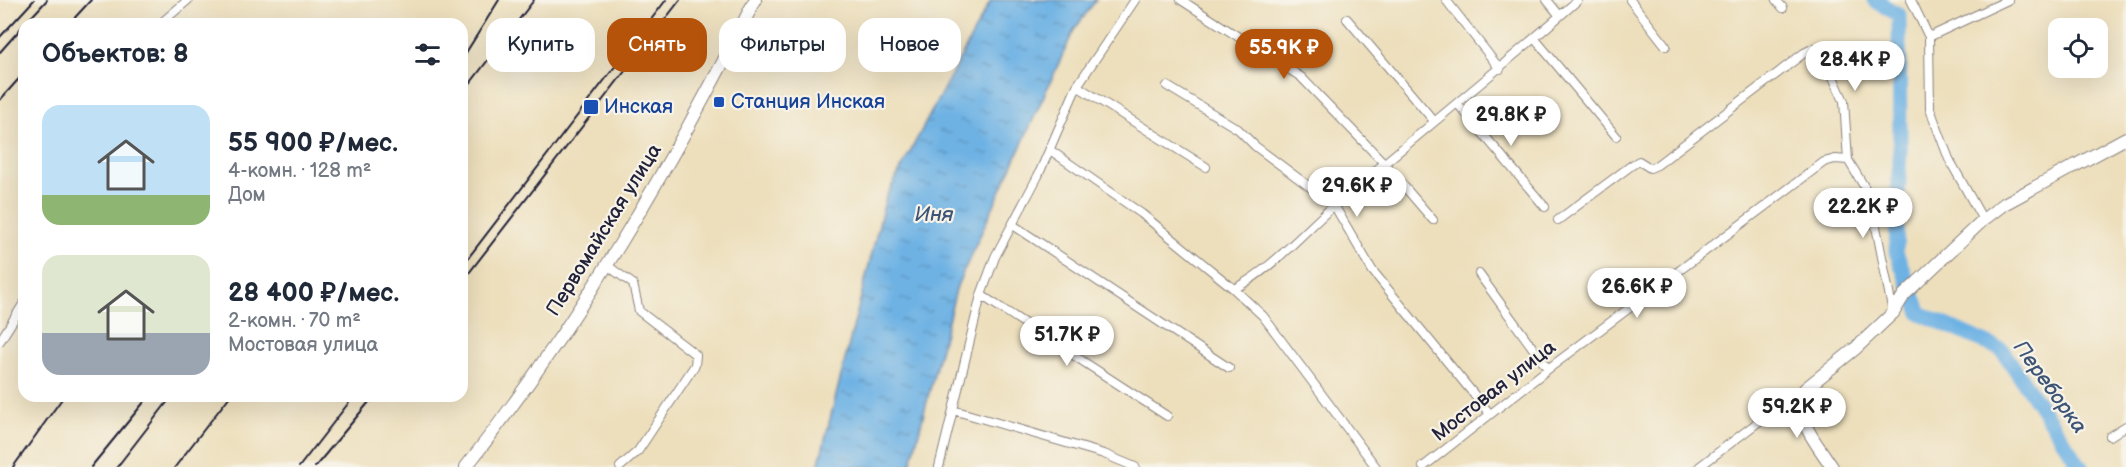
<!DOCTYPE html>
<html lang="ru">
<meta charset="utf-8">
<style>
:root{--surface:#fff;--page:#f6f6f7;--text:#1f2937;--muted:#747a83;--accent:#b45309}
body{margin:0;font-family:"Balsamiq Sans",sans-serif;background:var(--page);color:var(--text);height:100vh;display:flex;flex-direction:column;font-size:22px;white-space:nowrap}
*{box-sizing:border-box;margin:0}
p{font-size:20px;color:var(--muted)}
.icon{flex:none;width:33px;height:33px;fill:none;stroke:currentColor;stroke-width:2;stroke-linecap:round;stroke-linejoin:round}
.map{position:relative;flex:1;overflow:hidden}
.drawer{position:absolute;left:18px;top:18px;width:450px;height:384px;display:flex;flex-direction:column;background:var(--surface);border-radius:18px;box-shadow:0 6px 24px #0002}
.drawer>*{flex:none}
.guide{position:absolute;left:486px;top:18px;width:570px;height:54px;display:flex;gap:12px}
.tools{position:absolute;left:2048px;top:18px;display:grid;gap:12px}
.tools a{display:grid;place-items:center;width:60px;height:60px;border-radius:12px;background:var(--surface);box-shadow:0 6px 24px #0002;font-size:30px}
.price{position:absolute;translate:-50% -51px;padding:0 14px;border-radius:21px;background:#fff;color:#222;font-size:20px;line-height:39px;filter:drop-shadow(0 2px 3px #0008)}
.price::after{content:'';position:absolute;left:50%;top:36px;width:18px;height:14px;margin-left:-9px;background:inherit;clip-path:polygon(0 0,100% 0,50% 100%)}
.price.selected{background:var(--accent);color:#fff}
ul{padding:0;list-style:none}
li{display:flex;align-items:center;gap:18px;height:150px;padding:0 24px}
li span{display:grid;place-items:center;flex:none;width:168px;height:120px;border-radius:18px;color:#555}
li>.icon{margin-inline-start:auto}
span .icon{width:72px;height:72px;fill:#fffc;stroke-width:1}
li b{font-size:26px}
h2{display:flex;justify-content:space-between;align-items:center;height:72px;padding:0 24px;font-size:26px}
.pill{padding:0 21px;border-radius:18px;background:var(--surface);box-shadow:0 6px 24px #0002;font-size:21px;line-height:54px}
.pill.selected{background:var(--accent);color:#fff}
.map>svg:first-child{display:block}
.water{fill:url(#water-ripples);stroke:#486a90;stroke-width:1.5}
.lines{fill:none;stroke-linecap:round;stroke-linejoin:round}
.river{stroke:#6eb2e4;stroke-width:15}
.minor-casing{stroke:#88807c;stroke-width:10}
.secondary-casing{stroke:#88807c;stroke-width:14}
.minor{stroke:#fff;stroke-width:8}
.secondary{stroke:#fff;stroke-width:12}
.rail{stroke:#22223b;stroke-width:2}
.transit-dot{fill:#1a4fb4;stroke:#f7f3e8;stroke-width:2}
.labels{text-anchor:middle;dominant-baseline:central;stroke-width:4.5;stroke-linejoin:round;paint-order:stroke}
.transit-label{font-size:20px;fill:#164399;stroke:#f7f3e8;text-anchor:start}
.street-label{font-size:20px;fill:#22223b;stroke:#f7f3e8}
.water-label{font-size:21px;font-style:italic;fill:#3d5476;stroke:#f7f3e8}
</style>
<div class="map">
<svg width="2126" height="467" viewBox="0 0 2126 467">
<defs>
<pattern id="water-ripples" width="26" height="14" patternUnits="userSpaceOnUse" patternTransform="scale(1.5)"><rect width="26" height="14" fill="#6eb2e4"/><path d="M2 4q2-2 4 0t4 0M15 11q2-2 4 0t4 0" fill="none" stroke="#5a90ba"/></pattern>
</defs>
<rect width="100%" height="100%" fill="#f7f3e8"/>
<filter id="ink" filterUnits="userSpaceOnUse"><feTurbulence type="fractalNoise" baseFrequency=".0167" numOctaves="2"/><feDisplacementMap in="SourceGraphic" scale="12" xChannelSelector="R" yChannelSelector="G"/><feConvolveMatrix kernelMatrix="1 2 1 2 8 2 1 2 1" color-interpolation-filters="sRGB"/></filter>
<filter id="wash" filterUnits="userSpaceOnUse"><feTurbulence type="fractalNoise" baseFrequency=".008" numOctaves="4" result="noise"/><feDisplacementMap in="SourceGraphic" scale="24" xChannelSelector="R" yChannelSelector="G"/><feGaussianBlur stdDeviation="1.35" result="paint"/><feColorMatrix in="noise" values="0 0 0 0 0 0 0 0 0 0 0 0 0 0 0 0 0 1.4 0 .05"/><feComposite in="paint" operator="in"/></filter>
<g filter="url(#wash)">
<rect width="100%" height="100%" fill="#eddfbc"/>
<path class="water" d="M991,0h105l-22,30 -117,256 -47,181h-92l68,-270z"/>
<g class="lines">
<path class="river" d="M1874,0l25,15 1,133 -4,104 24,61 82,37 79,117"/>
</g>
</g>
<g filter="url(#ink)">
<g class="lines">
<defs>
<path id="minor" d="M1181,0l120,77 83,86 49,57
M1446,0l54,69
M1547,0l13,16
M1630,0l36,46
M1776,0l7,8
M1911,0l18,37 1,72 19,50 34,61
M1347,19l87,102
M160,24l28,-24
M1929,37l79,-37
M1535,39l81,97
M1077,86l129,81
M1167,86l71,43 17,17 79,59 38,65 118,144
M1457,103l88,104
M1050,150l92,64 92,75c40,-21 71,-59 105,-88 80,-67 161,-132 239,-201
M1558,220l74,-55 7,-4 11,7 7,-3 147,-112 10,-5 8,5 22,48 4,59 22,36 23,117
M1013,225l216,143
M608,266l25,18 6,27 57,44 -1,10 -57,86 -18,16
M1479,274l69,95
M1234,289l29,27 113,151
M981,295l186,121
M0,341l24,-38
M953,410l151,44 31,13
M2110,436l16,-10
M939,467l42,-172 14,-38 43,-81 39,-90 58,-86
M1423,467l125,-98 276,-207 11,-3 13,1
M1699,467l75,-57 25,-12"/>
<path id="secondary" d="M466,467c115,-147 205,-301 289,-467
M1832,467c-13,-21 -43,-53 -27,-78l51,-41 37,-35 11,-18 79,-75 21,-16 122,-66"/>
</defs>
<use href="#minor" class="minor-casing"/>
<use href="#secondary" class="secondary-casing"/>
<use href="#minor" class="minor"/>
<use href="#secondary" class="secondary"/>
<path class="rail" d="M25,24l22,-24
M69,24l22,-24
M0,37l34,-37
M0,52l24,-27
M462,59l37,-59
M462,94l72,-94
M0,100l24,-27
M462,266l204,-266
M462,282l218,-282
M13,467l51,-71
M91,467l58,-71
M117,467l55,-71
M175,467l55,-71
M299,467l55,-71
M315,467l59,-71"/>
</g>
</g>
<g class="transit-dot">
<rect x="713" y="96" width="12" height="12" rx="3"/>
<rect x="583" y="99" width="16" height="16" rx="3"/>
</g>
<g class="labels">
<g class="transit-label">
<text x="731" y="102">Станция Инская</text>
<text x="604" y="107">Инская</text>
</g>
<g class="street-label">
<text transform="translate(604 230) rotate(-58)">Первомайская улица</text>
<text transform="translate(1494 391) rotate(-38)">Мостовая улица</text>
</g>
<g class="water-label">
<text x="934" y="214">Иня</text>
<text transform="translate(2050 387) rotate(54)">Переборка</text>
</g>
</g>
</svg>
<div class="tools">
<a><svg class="icon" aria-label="locate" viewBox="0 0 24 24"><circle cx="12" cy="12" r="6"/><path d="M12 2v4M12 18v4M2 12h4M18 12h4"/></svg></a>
</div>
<b class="price selected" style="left:1284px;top:80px">55.9K ₽</b>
<b class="price" style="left:1855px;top:92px">28.4K ₽</b>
<b class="price" style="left:1511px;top:147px">29.8K ₽</b>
<b class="price" style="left:1357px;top:218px">29.6K ₽</b>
<b class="price" style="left:1863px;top:239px">22.2K ₽</b>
<b class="price" style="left:1637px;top:319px">26.6K ₽</b>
<b class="price" style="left:1067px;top:367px">51.7K ₽</b>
<b class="price" style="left:1797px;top:439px">59.2K ₽</b>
<div class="guide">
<a class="pill">Купить</a>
<a class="pill selected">Снять</a>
<a class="pill">Фильтры</a>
<a class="pill">Новое</a>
</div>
<section class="drawer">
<h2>Объектов: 8<svg class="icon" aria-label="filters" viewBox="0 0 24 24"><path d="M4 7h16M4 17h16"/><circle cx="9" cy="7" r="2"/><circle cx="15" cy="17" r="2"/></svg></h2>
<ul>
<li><span style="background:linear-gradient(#bfe0f5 75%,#8fb573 0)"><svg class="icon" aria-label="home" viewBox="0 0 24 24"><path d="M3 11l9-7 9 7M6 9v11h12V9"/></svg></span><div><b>55 900 ₽/мес.</b><p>4-комн. · 128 m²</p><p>Дом</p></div></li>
<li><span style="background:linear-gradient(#dfe7d0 65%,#9aa5b1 0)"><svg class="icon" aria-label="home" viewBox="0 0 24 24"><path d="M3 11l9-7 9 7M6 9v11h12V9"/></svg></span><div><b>28 400 ₽/мес.</b><p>2-комн. · 70 m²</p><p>Мостовая улица</p></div></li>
</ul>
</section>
</div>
